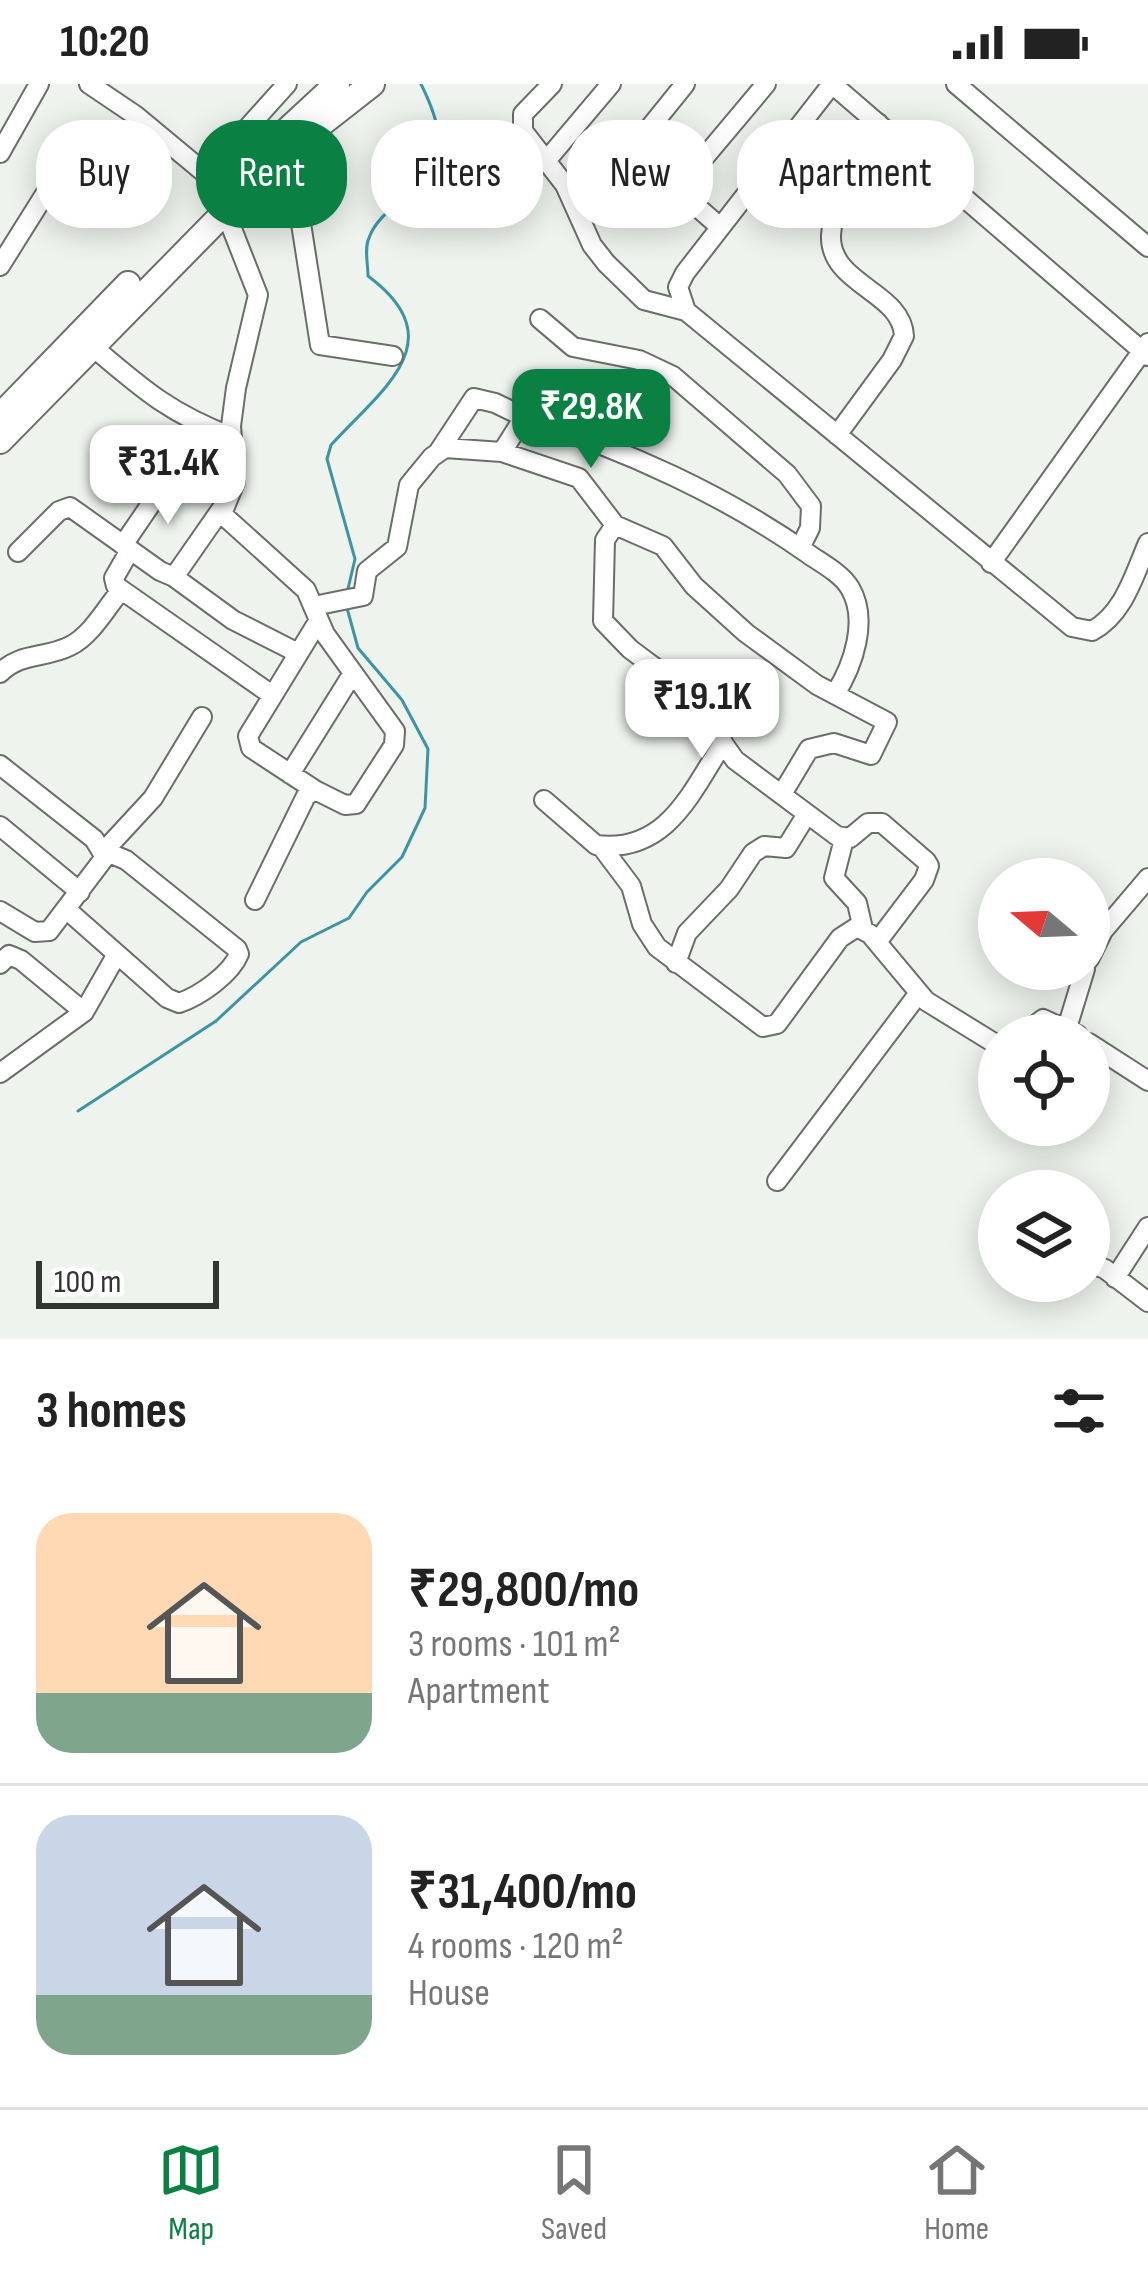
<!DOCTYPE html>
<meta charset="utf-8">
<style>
:root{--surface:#fff;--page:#f2f2f2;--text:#222;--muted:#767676;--line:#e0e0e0;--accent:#0b8043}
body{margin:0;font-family:"Sofia Sans Condensed",sans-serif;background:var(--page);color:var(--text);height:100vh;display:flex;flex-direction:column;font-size:45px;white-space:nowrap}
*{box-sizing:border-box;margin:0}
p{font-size:39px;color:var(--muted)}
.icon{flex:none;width:66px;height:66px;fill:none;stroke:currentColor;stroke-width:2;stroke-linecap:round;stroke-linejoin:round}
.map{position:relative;height:1255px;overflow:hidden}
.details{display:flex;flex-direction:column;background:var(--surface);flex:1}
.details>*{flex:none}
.top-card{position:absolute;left:36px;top:36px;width:1077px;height:108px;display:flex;gap:24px}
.needle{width:78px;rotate:289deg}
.buttons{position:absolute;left:978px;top:774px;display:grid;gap:24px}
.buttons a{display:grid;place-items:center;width:132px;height:132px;border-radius:50%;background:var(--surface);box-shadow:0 6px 30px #0003;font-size:60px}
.scale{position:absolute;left:36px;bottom:30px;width:183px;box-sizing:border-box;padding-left:12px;border:6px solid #333533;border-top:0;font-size:33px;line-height:42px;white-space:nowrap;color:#333533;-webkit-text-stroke:9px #fff;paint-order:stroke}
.price{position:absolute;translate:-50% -102px;padding:0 27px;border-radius:24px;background:#fff;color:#222;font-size:39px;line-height:78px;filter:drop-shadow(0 3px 6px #0008)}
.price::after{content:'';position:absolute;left:50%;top:72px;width:36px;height:27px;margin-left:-18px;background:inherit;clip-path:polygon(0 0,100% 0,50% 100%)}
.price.active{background:var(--accent);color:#fff}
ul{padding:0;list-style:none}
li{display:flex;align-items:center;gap:36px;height:300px;padding:0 36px}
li+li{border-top:3px solid var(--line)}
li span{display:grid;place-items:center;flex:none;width:336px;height:240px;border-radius:36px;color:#555}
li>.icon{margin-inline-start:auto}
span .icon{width:144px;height:144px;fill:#fffc;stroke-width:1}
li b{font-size:51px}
h2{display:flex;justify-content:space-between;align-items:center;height:144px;padding:0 36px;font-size:51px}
.tag{padding:0 42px;border-radius:48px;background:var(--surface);box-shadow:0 6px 30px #0003;font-size:42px;line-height:108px}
.tag.active{background:var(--accent);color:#fff}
.status{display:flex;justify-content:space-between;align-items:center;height:84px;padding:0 60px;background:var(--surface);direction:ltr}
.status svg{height:33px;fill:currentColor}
.dock{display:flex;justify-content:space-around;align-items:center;height:168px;border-top:3px solid var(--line);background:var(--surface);font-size:33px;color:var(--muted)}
.dock a{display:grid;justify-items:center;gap:6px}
.dock .active{color:var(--accent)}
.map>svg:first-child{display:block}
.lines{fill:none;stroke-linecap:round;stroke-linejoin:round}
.stream{stroke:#3d94a4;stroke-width:3}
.minor-casing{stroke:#696e68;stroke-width:22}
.major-casing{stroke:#696e68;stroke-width:28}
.minor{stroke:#fff;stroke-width:18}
.major{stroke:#fff;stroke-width:24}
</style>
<div class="status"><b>10:20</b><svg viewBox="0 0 49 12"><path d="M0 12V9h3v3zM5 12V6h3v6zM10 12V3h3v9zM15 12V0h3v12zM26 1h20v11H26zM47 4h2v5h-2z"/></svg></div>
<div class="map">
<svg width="1148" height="1255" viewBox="0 0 1148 1255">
<rect width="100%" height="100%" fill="#eef3ed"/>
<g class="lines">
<path class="stream" d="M347,509l8,-34 -28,-100 4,-14c51,-56 124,-104 37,-169 0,-12 -4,-28 1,-38 5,-15 19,-27 31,-37 46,-40 47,-64 21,-117
M78,1027l138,-90 85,-79 48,-24 18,-26 35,-35 23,-49 3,-59 -26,-49 -44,-52 -11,-40"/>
<defs>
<path id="minor" d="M89,0l46,31 71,59 19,37 33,84 -22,93 -5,38 4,56 -13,32 84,76 19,44 70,97 -1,14 -38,59 -11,1 -30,-15 -9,6 -51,104
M552,0l-29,30v17l42,54 27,60 14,18 38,37 42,11
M685,0l-46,57 -1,14 82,72
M832,0l-147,189 -7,14 8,24 386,316 20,4c32,-17 42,-56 56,-88
M832,0l316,272
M956,0l192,163
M0,69l39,-69
M546,77l65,-77
M269,82l31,51 20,128 73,11
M206,90l81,-90
M677,106l89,-106
M0,182l67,-107
M540,235l33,28 66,13 34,16 114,98 24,32 -1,22 -10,20
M86,257c52,44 80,71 146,96
M837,351l55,-75 12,-24c-2,-45 -75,-51 -73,-101 2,-37 31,-79 47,-112
M439,367l35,-53 21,5 35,17
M502,368l77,26 36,47 48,21 31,40 52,47 71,52 70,37 -16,33 -37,-12 -25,6 -27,45
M615,441l-10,15 -2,81 27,28 83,62 10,32 12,17 102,76 13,2 18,-15h14l44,38 3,5 -5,14 -47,62
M123,461l45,-66
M130,466l-16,28 2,8 156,109
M18,468l41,-41 11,-4 90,64 14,6 48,-69
M991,479l157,-220
M174,493l59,43 65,33
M314,522l49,-10 4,-25 30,-24 12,-62 23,-28 13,-9 57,4 17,-27 11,-5c96,30 194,75 277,133 14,10 34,20 43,35 19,32 3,78 -15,106
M0,589c21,-21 44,-14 70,-27 21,-10 37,-39 51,-56
M0,681l94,74 11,18 -56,74 -14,1 -35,-21
M290,690l63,-101
M315,706l-64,-42 -3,-12 71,-116
M544,716l52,45c70,9 95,-52 127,-102
M0,742l80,66
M844,755l-10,39 23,25 6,26
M601,762l30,40 11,38 15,23 106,80 14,-3 63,-86 17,-11 13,7 56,67 73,45
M66,825l101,89 12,5c21,-7 52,-29 60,-49l-2,-5 -111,-89 -22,-9 49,-53 49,-81
M1089,875l14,-28 45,-53
M676,879l11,-30 42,-44 24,-36 11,-7 22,2 21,-34
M0,880l9,-9 12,5 63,52
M1067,944l18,-59
M1023,951l20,-16 35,16
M1089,959l59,38
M0,989l84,-61 33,-58
M777,1097l142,-188
M1089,1179l16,6 43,33
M1115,1194l33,-51"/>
<path id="major" d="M269,63l68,-63
M0,332l128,-132
M0,357l280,-285 92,-72"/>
</defs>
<use href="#minor" class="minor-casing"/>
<use href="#major" class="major-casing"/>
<use href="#minor" class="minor"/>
<use href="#major" class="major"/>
</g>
</svg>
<div class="buttons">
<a><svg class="needle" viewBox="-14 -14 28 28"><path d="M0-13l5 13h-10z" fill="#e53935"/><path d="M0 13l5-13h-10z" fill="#767676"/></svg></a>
<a><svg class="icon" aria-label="locate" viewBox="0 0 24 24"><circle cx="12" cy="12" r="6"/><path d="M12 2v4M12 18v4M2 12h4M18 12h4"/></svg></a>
<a><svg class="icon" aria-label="layers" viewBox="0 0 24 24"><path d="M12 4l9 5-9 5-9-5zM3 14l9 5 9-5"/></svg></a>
</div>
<div class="scale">100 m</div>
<b class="price active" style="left:591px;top:387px">₹29.8K</b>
<b class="price" style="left:168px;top:443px">₹31.4K</b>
<b class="price" style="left:702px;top:677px">₹19.1K</b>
<div class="top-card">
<a class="tag">Buy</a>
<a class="tag active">Rent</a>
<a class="tag">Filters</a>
<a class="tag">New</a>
<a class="tag">Apartment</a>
</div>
</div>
<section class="details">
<h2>3 homes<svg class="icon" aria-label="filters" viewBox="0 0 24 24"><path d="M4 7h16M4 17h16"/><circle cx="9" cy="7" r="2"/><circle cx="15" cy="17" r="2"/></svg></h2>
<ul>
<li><span style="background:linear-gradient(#ffd9b3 75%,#7fa58c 0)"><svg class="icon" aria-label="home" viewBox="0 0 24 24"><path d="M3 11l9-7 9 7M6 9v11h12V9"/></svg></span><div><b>₹29,800/mo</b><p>3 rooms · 101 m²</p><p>Apartment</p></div></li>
<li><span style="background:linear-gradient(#c9d6e8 75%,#7fa58c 0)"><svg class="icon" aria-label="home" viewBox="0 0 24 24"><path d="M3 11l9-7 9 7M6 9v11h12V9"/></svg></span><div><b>₹31,400/mo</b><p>4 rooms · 120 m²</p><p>House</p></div></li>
</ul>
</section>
<nav class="dock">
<a class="active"><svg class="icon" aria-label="map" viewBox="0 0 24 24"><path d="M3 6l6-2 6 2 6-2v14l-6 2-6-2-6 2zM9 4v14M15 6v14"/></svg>Map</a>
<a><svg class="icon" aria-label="saved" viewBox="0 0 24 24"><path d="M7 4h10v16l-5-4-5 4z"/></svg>Saved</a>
<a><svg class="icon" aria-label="home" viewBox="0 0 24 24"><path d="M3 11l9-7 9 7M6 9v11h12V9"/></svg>Home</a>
</nav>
